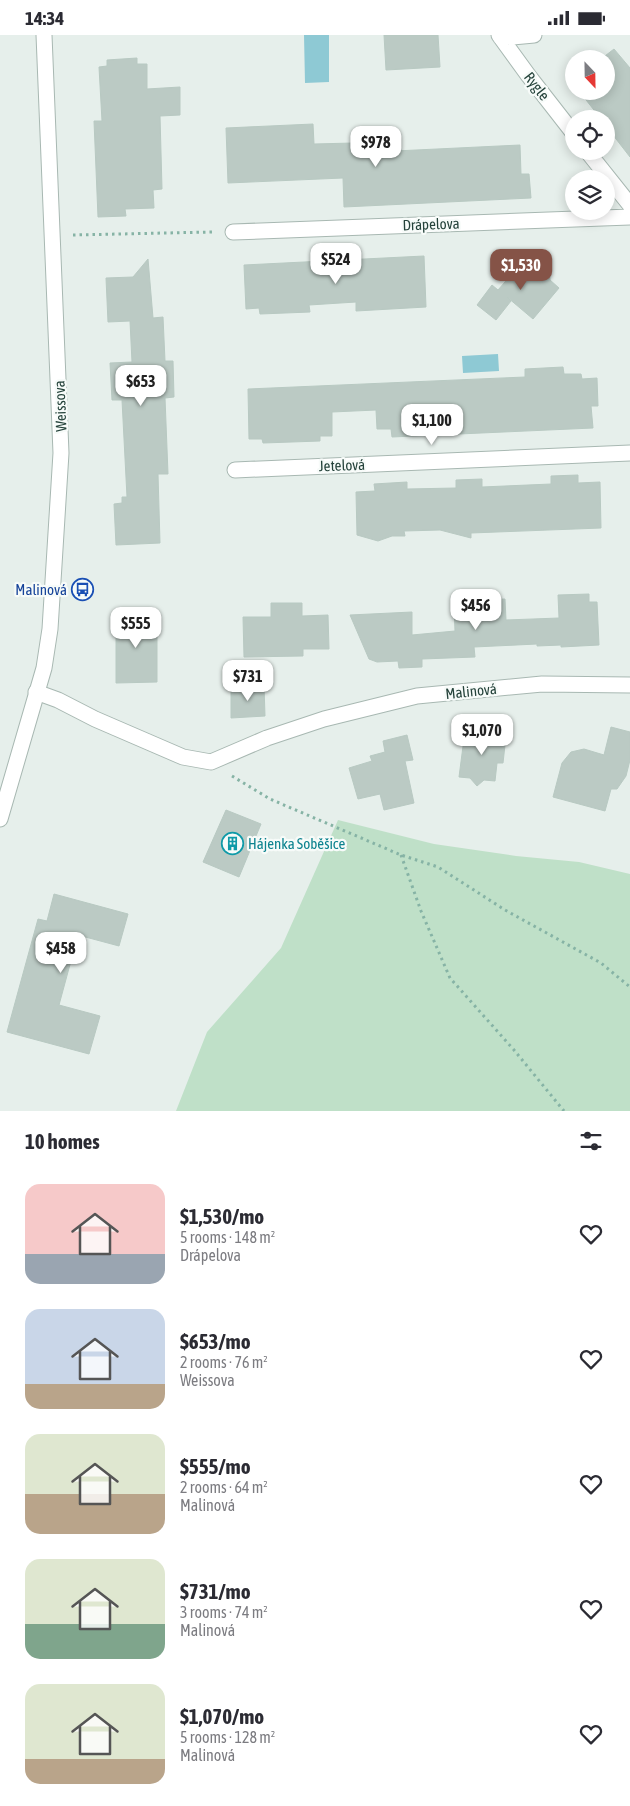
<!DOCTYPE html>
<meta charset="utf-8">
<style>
:root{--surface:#fff;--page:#f7f7f7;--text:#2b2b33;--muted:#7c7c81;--accent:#855347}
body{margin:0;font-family:"Asap Condensed",sans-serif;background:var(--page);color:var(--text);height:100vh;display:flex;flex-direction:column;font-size:19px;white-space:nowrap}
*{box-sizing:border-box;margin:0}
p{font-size:16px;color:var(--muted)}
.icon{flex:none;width:28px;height:28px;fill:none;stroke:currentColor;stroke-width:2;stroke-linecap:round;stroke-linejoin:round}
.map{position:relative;height:1076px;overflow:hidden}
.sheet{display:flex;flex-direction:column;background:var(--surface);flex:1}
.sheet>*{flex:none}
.needle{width:32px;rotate:158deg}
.controls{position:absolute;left:565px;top:15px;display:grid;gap:10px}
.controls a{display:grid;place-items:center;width:50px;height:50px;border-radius:50%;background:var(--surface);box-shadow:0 2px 12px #0003;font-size:25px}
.price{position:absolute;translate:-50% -42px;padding:0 11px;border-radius:10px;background:#fff;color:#222;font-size:16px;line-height:32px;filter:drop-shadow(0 1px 2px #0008)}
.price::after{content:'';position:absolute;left:50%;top:30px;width:15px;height:11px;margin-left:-8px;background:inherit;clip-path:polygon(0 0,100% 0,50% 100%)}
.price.on{background:var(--accent);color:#fff}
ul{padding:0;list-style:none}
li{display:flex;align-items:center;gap:15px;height:125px;padding:0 25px}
li span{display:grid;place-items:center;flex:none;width:140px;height:100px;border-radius:15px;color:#555}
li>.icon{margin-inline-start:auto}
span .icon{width:60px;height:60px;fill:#fffc;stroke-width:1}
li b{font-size:21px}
h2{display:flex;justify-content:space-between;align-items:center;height:60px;padding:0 25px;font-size:21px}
.status{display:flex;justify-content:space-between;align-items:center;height:35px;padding:0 25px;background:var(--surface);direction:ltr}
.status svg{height:14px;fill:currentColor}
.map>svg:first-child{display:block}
.green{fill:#bfe0c8}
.water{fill:#8ec9d4}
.building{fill:#bbcac4;stroke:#b8c9c2}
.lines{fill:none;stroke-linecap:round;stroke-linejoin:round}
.minor-casing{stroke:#a8b8b2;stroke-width:17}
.tertiary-casing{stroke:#a8b8b2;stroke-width:17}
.path{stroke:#86b3a5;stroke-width:3;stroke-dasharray:2.5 4;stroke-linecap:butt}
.minor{stroke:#fff;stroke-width:15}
.tertiary{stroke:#fff;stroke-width:15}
.labels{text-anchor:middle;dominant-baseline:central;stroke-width:4.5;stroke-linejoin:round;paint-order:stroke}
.street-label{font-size:15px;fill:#24423a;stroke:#f7fbf9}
.transit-label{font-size:15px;fill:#164399;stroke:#f7fbf9;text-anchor:end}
.culture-label{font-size:15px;fill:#0d838f;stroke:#f7fbf9;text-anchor:start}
</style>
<div class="status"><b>14:34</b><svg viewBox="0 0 49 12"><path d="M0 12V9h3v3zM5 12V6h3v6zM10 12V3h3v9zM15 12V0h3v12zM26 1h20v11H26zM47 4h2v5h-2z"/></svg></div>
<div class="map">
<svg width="630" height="1076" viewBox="0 0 630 1076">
<rect width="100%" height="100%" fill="#e6efeb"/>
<path class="green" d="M338,785l96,24 82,12 63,6 51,12v237h-454l31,-79 74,-84z"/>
<path class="water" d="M304,0h25v47l-24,1z
M498,319l1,17 -36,2 -1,-17z"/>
<path class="building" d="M384,0h54l2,32 -54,3z
M614,14l16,19v89l-24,-31v-7h-5l-22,-28h27v-32h-5z
M137,23v6h10v25l33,-2v28l-20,1 2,73 -9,1 1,18 -29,1 1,7 -28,1 -4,-96h8l-3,-54 8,-1v-6z
M313,89l1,20 39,-1 1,10 166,-8 1,29h8l2,24 -187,9 -1,-29 -115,5 -2,-55z
M424,221l2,51 -70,4v-9l-47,3 1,7 -50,2 -1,-6 -13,1 -2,-44z
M148,224l5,59 10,-1 2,44h8l1,36 -9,1 3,76h-10l2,69 -44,2 -2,-41 8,-1v-6h5l-5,-97h-10l-2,-37 22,-1 -2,-41 -22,1 -2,-44 27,-1z
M525,224l8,7 16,-1 1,15 9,8 -26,31 -26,-22 4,4 -15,19 -19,-15 15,-20 6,5z
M563,332l1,7h17l1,5 15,-1 1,28h-7l2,22 -201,9 -1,-8h-14l-1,-19 -44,2v24h-12v5l-57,2 -1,-4h-13l-1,-50 277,-12v-8z
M578,440v8l22,-1 1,46 -130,5v5l-31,-8 -36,1 1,5h-13l-14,5 -21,-6 -1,-43 19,-1 -1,-7 33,-2v7l49,-1v-8l26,-1v8l69,-3v-8z
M589,559v8h8l2,43 -38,2v-2l-24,1v-2l-63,3 1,10 -53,2v8l-23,1 -1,-7 -21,1 -8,-3 -19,-44 62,-3v23l43,-4 -1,-25 16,-1v-5l35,-1 1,21 53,-2 -1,-23z
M271,568h31v13l26,-1 1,34h-26v7l-59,1 -1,-40h28z
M116,580h41v67l-41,1z
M264,651l1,30 -34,2v-31z
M611,692l19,5v28l-4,16 -9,13h-6l-6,22 -52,-14 9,-34 9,-11 13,-3 20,6z
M465,696l41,5 -3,27h-6l-2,18 -11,-1 -7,6 -7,-8 -11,-1z
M407,700l6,25 -8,1 9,42 -30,7 -4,-16 -22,5 -9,-31 23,-7 -2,-5 15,-4 -2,-11z
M226,775l35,14 -22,53 -36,-15z
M54,859l74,20 -9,32 -41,-11 -19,70 41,11 -11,38 -82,-22 31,-113 9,2z"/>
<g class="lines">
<defs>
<path id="minor" d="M499,0l29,40 46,59
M501,3l33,-3
M587,116l43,54
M233,197l397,-15
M235,435l395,-17
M36,657l22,8 37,19 88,38 28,5 56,-24 57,-19 93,-23 125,-12 88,1"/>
<path id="tertiary" d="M0,784l44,-151 6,-39 11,-176 -17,-418"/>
</defs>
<use href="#minor" class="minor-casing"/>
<use href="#tertiary" class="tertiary-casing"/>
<path class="path" d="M73,200l139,-3
M232,741l38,23 131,56 37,12 67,43 96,53 29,24
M401,820l20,56 29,67 64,72 50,61"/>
<use href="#minor" class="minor"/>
<use href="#tertiary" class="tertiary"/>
</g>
<defs>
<symbol id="bus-ring" viewBox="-11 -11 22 22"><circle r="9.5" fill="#f7fbf9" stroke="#1a4fb4" stroke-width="1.5"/><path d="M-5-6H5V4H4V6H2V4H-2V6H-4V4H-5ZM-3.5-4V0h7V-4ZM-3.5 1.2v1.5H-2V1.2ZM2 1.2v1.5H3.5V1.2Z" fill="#1a4fb4"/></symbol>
<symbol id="building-ring" viewBox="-11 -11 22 22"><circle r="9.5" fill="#f7fbf9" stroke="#0f9aa8" stroke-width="1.5"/><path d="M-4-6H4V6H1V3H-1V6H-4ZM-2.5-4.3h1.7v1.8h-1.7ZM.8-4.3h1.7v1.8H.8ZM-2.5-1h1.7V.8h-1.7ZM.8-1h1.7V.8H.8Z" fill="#0f9aa8"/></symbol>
</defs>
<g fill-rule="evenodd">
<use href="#bus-ring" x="70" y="542" width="25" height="25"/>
<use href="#building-ring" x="220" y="796" width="25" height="25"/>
</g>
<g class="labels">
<g class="street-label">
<text transform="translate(537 51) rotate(52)">Rygle</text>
<text transform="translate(431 189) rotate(-2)">Drápelova</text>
<text transform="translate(60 371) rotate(-92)">Weissova</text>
<text transform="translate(342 430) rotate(-2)">Jetelová</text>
<text transform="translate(471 656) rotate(-6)">Malinová</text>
</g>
<g class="transit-label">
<text x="67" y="554">Malinová</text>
</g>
<g class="culture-label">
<text x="248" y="808">Hájenka Soběšice</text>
</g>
</g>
</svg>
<div class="controls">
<a><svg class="needle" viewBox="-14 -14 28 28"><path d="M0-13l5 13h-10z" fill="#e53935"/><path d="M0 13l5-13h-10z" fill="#7c7c81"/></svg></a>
<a><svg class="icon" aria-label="locate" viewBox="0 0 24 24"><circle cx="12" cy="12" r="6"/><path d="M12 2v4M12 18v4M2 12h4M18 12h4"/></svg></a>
<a><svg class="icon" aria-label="layers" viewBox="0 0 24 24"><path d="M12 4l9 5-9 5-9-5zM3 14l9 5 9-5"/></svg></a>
</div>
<b class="price" style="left:376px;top:133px">$978</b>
<b class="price" style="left:336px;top:250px">$524</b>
<b class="price on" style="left:521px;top:256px">$1,530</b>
<b class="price" style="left:141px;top:372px">$653</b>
<b class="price" style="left:432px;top:411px">$1,100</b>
<b class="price" style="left:476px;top:596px">$456</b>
<b class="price" style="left:136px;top:614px">$555</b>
<b class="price" style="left:248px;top:667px">$731</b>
<b class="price" style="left:482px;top:721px">$1,070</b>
<b class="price" style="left:61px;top:939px">$458</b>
</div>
<section class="sheet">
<h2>10 homes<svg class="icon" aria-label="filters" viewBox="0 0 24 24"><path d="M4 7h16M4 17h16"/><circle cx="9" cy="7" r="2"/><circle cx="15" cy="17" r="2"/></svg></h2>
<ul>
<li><span style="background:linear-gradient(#f6c9c9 70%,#9aa5b1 0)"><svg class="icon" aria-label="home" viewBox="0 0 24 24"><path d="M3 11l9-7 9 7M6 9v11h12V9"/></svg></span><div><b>$1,530/mo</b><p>5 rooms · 148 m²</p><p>Drápelova</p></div><svg class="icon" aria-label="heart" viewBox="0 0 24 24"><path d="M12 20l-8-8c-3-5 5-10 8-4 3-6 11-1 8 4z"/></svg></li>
<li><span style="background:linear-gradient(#c9d6e8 75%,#b9a48a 0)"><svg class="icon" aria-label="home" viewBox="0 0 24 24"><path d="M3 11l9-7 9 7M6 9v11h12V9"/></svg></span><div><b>$653/mo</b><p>2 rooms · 76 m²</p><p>Weissova</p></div><svg class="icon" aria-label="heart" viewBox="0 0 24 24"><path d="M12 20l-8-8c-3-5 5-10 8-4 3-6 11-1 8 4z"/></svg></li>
<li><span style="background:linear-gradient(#dfe7d0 60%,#b9a48a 0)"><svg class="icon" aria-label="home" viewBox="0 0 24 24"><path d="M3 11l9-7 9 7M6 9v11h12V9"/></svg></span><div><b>$555/mo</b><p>2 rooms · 64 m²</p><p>Malinová</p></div><svg class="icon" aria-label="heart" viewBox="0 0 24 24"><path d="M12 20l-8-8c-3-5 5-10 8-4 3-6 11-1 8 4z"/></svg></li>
<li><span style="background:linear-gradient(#dfe7d0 65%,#7fa58c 0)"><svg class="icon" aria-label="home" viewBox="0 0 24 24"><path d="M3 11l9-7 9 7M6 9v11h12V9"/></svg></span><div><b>$731/mo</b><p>3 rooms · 74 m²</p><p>Malinová</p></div><svg class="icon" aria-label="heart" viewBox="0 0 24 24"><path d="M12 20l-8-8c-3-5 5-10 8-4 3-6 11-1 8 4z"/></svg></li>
<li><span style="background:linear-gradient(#dfe7d0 75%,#b9a48a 0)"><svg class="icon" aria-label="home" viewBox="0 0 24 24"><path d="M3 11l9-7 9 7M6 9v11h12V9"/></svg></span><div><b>$1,070/mo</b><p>5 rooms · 128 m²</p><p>Malinová</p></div><svg class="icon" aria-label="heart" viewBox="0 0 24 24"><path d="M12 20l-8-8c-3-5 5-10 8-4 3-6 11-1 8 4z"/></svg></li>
</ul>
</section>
